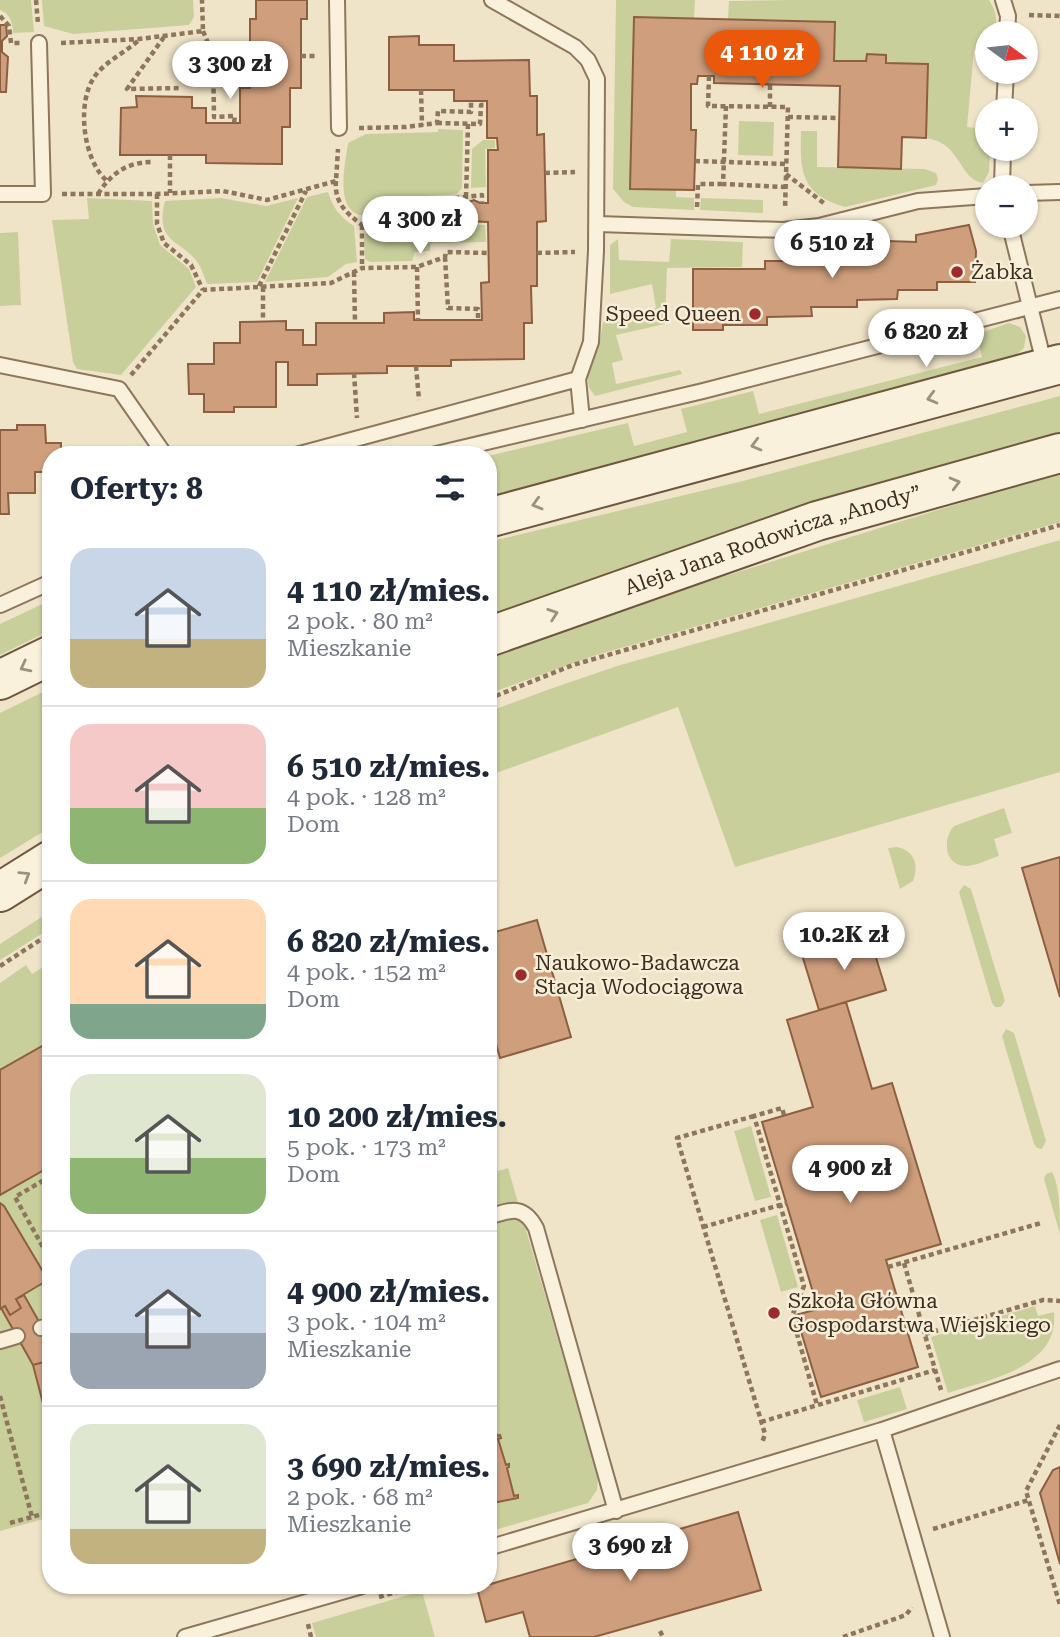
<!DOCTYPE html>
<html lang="pl">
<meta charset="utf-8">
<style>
:root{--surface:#fff;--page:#f2f2f3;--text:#1f2937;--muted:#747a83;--line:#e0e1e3;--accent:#ea580c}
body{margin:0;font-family:"Roboto Serif",serif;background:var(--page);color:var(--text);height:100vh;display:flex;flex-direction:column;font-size:26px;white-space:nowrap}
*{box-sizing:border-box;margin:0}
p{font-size:23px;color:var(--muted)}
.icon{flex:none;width:38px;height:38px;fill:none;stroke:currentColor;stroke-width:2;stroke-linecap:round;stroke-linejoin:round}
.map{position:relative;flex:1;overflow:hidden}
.sheet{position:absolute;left:42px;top:446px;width:455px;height:1148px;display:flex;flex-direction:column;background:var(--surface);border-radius:28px;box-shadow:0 2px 5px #0004}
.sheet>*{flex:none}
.needle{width:46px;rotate:105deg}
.fabs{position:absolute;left:975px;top:21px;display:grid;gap:14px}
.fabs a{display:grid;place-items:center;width:63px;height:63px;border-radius:50%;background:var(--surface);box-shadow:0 2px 5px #0004;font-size:35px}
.price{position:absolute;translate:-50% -60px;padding:0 16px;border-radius:24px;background:#fff;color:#222;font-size:23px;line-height:46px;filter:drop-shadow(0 2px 4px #0008)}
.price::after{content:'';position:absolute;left:50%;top:42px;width:21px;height:16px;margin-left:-10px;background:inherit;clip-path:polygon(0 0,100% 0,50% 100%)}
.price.current{background:var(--accent);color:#fff}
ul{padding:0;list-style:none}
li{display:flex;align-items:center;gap:21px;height:175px;padding:0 28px}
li+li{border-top:2px solid var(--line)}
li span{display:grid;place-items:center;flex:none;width:196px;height:140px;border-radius:21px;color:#555}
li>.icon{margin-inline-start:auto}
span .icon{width:84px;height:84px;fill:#fffc;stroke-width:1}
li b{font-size:30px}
h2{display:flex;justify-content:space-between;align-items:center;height:84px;padding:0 28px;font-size:30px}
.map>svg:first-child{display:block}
.green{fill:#c9cf9b}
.building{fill:#cf9f7d;stroke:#8d5f41;stroke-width:2}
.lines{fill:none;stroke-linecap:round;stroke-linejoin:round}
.lane-casing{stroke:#8d765c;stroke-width:18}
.secondary-casing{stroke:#6f573f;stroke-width:42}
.path{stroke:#8d765c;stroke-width:4.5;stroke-dasharray:5 3.5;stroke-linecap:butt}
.lane{stroke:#faf1dc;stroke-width:14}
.secondary{stroke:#faf1dc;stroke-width:38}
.oneway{stroke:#9c907e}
.poi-dot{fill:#9e2a2b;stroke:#f7eed8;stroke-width:2.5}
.labels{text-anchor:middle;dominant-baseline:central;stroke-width:5;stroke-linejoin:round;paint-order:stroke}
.poi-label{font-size:21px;fill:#3d2e20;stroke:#f7eed8;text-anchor:start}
.street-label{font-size:21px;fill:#3d2e20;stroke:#f7eed8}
</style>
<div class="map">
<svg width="1060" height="1637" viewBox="0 0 1060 1637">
<rect width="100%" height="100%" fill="#f0e4c8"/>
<path class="green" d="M0,0h31l3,32 -21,1c0,-9 -3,-20 -13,-23z
M42,0h151l1,17 -5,8 -116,9 -29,-8z
M616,0h79l-1,18 -60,-1 -3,172 45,1v7l18,1v12l-61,-3 -9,-5 -11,-13z
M791,0h198c7,11 10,22 4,33h-6v17h-13l-7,77 20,2v20h3l-1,23 -6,11c-24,-3 -22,-41 -57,-45l2,-74 -42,-1v-8l-19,-1 -1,7h-32l1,-39 -107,-3 1,-18z
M739,121l35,1 -1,34 -35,-1z
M438,129l25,1 -1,58 -5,6c-17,2 -38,1 -55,5 -10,3 -16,14 -28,16 -43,8 -29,-49 -26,-72l18,-9 72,-2z
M801,131h16v36l108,2 11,4 2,6 -2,6 -91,22c-45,-13 -45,-36 -44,-76z
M483,140h12v8l-10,1 1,38 -15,1 1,-39z
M328,192c5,16 12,25 26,34l3,36 -11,2 -18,13 -63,5 42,-85z
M87,198l65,3 1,23 7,21 29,24 7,18 -75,88 -44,-6 -4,-7 -21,-142 37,-1z
M221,198l45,8 32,-8 -41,84 -50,2c-3,-7 -5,-15 -9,-21 -17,-24 -44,-19 -33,-62z
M701,198l62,2v13l-63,-3z
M463,202l1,23h21l1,17 -56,1v8l-15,1 -3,9 -42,1 -5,-3 -1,-20 2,-5 16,-8 25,-18z
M18,232l3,73 -21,1v-73z
M618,239l1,21 50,2 2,-23 72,3 -1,25 -75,1 -2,56 -49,11 7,25 -11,3 4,21 64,-14 2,4 -87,22 -6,-8 -3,-18 13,-25 4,-23 53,-14 -4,-24 -42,10v-49z
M1009,323l11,4 6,9 -2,12 -8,7 -127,34 -80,34 -321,79v-46l140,-33 6,23 53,-14 -6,-23 72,-18 6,23 223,-57 -5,-23z
M1060,396v39l-322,92 -201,71 -49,20v-76l255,-61z
M1060,472v50l-467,134 -105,38v-35l176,-64z
M1060,540v232l-325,95 -57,-160 -190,69v-64l62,-23 67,-23z
M51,600v30l-51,25v-31z
M51,688v139l-51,31v-145z
M1004,808l8,25 -18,6 5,17c-10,3 -23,10 -33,10 -23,-1 -23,-28 -12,-40z
M897,847c18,4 22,18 16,34l-13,8 -12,-41z
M964,885l7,4 34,112 -4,6h-6l-3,-4 -33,-111z
M51,911v17l-51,32v-16z
M51,962v555l-51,14v-548l26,-18 6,9z
M1006,1029l8,4 32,108 -4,8 -5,-1 -3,-4 -32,-108z
M751,1126l20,71 -16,4 -21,-70z
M508,1168l90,309 -1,13 -9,13 -100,29v-358z
M1052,1172c8,13 8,44 8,62l-16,-55 2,-5z
M777,1215l21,72 -17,5 -21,-72z
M1035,1306l3,10 16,-4c6,56 -67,68 -106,81l-17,-56z
M900,1387l7,22 -43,13 -7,-22z
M422,1591l13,46h-119l-4,-14z"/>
<path class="building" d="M256,0h51v19h-6v69h-11v39h-8v37l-76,-1v-8h-86l1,-47 16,-1 -1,-11 56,1v11h14v15h34v-35h10v-69h6z
M634,17l201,5 -1,39h32l1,-7 19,1v8l42,1 -2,74 -24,-1 -1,32 -63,-2 2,-81 -126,-3v-7h-16l-1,8h-6v46h5l-2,60 -64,-1z
M0,25h6l1,11 -5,5v11l6,5 -2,35h-6z
M419,36v9h35v16l75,-1 1,36h7v39l7,-1 2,87 -9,1v64h-6l1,37h-8v36l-73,1v6h-64v7l-70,1v11h-29v-23h-12v45h-42v5h-30v-18h-15l-1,-30h26v-21h26v-21l46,-1v9h17v15h13v-22h68v-10l30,-1v8h68l-1,-37 8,-1 -1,-60 -21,-1 -1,-18 8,-3 6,3h8v-53h10l-1,-12h-10v-37h-33v-11h-65v-53z
M969,225l7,26 -1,31h-38v8h-39l-1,9 -40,1v7h-46l1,9 -45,1v8h-44v5h-30v-61h72v-8h45l-1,-3 78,-17 29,1v-7z
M17,425h28l1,18h15v12h-10v17h-16v21h-27l1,21h-9v-84h17z
M1060,857v140l-38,-129z
M537,920l34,117 -71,21 -12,-42v-82z
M869,935l17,55 -67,20 -17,-55z
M846,1002l26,87 20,-6 49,161 -55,16 32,107 -97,30 -25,-82 22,-6 -56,-187 51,-15 -26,-87z
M51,1041v125l-51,29v-125z
M0,1203l4,3 44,74 -32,19 5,9 -11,7 -5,-9 -5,3z
M24,1295l27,48v17l-18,5 -32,-57 4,-2 5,9 11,-7 -5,-9z
M51,1360v74l-18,-69z
M488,1406h4v3h-3l8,27 3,-1 1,3 -3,1 8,26 3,-1v3l-2,1 7,28 4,-1v3l-30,6z
M1060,1467v97l-20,-71 13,-23z
M738,1512l23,78 -167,47h-64l-7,-25 -37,10 -9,-34z"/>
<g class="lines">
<defs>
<path id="lane" d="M337,0l2,128
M492,0l83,47 13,13 9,19 -1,172 -5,91 -13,37 4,41
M1003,0l5,16 -1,17
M1004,110l2,-38
M1002,187l1,-38
M1026,193l34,-1
M0,194h43l-4,-151
M598,224l185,6 36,-4 99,-25 69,-5
M1010,226l35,141
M0,365l119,24 46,66
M296,455l282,-76
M432,455l271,-64 357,-92
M0,605l51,-23
M488,1217c23,-7 35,-13 48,11l80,283
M41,1328l10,-3
M0,1341l17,-5
M882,1430l60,207
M488,1548l394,-118 178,-61
M185,1637l177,-51"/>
<g id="secondary">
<path d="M488,518l572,-154"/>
<path id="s1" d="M488,637l329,-116 243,-68"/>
<path d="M0,680l51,-25"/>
<path d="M0,892l51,-32"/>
</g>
</defs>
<use href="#lane" class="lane-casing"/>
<use href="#secondary" class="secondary-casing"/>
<path class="path" d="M36,0l2,24
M1029,15l31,1
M0,16l9,10 2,17h10
M203,31l10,24 1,62 21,-1 -1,7
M164,37l-37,52 55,-1
M61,43l78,-4 64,-8 -1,-31
M213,55l37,1
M301,56h17
M709,76l-1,30 80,1 -3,102
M421,90l1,35
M726,106l-3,78 62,3
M770,107v-23
M788,117l51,1
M437,123l43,1 1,-19h6
M359,128l47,-1 31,-4 1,-12 33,1v-11
M170,155v38
M695,161l91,3
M545,173l30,-1
M786,174l39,30
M106,180c-23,-21 -30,-78 -11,-104 10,-14 29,-23 43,-35
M336,181c-2,21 10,32 26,44l12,-1 29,-20 79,-9v8
M62,194h95l66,-3 44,9 69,-19 2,-32
M98,194c14,-22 30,-32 55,-32
M157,194v30l7,19 27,22 12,25
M466,197l2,-73
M697,207l1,-23h25
M362,225v43
M537,253l38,-1
M445,257l3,51 30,1v10
M417,267l1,53
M354,272l1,51
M259,286l47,-95
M263,287v34
M416,366l3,34
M354,373l3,45
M131,375l72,-85 128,-7 31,-15 55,-1 28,-10 1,-5 42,1
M488,699l85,-34 487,-140
M0,966l51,-33
M784,1115l-2,-7 -28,8 50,170 -12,30 25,89
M754,1116l-77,22 88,296 -3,9
M51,1176l-36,21 29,52 7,-4
M703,1227l84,-24
M904,1263l37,127
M888,1267l153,-44
M925,1334l118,-34 17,1
M0,1396l32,121 19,-6
M761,1422l174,-52
M1060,1425l-34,66 34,114
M10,1523l22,-6
M933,1529l96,-29
M379,1597l39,-11
M308,1624l3,13
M660,1631l3,6
M843,1637l63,-22 6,-8"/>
<use href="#lane" class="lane"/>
<use href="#secondary" class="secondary"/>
</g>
<defs><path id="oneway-chevron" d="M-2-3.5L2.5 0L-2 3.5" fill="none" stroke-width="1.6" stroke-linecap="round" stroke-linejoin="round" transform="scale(1.75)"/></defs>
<g class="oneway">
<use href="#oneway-chevron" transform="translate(932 398) rotate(165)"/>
<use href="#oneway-chevron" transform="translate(756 445) rotate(165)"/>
<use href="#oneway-chevron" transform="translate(955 483) rotate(-15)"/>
<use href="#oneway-chevron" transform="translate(537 504) rotate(164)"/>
<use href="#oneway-chevron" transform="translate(553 614) rotate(-19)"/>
<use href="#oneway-chevron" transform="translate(25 667) rotate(153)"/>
<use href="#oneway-chevron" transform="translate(25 876) rotate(-32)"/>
</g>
<g class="poi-dot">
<circle cx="957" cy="272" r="7"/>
<circle cx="755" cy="314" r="7"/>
<circle cx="521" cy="975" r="7"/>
<circle cx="774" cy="1313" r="7"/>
</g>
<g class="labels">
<g class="poi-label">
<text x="971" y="272">Żabka</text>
<text x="741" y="314" text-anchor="end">Speed Queen</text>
<text x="535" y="963">Naukowo-Badawcza<tspan x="535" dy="24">Stacja Wodociągowa</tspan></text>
<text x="788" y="1301">Szkoła Główna<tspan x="788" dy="24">Gospodarstwa Wiejskiego</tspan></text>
</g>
<g class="street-label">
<text stroke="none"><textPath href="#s1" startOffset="301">Aleja Jana Rodowicza „Anody”</textPath></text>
</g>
</g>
</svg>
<div class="fabs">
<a><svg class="needle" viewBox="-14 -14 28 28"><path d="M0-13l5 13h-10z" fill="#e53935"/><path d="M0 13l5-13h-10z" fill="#747a83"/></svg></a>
<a>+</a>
<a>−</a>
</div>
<b class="price current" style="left:762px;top:90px">4 110 zł</b>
<b class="price" style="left:230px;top:101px">3 300 zł</b>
<b class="price" style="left:420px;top:256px">4 300 zł</b>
<b class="price" style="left:832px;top:280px">6 510 zł</b>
<b class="price" style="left:926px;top:369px">6 820 zł</b>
<b class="price" style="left:844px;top:972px">10.2K zł</b>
<b class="price" style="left:850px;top:1205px">4 900 zł</b>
<b class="price" style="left:630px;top:1583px">3 690 zł</b>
<section class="sheet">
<h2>Oferty: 8<svg class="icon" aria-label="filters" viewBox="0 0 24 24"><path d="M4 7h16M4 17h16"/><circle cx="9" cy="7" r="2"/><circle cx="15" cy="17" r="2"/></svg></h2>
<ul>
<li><span style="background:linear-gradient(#c9d6e8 65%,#c2b280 0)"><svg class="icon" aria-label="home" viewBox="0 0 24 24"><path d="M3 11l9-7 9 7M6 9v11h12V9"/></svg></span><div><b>4 110 zł/mies.</b><p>2 pok. · 80 m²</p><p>Mieszkanie</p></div></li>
<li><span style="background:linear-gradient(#f6c9c9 60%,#8fb573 0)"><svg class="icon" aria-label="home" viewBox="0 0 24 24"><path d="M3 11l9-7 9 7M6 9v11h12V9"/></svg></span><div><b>6 510 zł/mies.</b><p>4 pok. · 128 m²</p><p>Dom</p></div></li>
<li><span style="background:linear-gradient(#ffd9b3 75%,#7fa58c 0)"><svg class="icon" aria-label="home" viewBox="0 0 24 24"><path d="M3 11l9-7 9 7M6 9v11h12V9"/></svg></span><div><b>6 820 zł/mies.</b><p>4 pok. · 152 m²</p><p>Dom</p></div></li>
<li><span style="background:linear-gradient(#dfe7d0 60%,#8fb573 0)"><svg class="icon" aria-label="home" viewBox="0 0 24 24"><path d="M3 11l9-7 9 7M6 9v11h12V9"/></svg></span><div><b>10 200 zł/mies.</b><p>5 pok. · 173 m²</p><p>Dom</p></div></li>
<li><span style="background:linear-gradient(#c9d6e8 60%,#9aa5b1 0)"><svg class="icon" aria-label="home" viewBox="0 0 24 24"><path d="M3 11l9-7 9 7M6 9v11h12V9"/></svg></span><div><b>4 900 zł/mies.</b><p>3 pok. · 104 m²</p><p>Mieszkanie</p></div></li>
<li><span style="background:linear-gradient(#dfe7d0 75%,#c2b280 0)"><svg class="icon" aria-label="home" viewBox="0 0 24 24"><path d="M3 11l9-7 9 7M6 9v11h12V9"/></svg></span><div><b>3 690 zł/mies.</b><p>2 pok. · 68 m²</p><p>Mieszkanie</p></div></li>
</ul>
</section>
</div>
